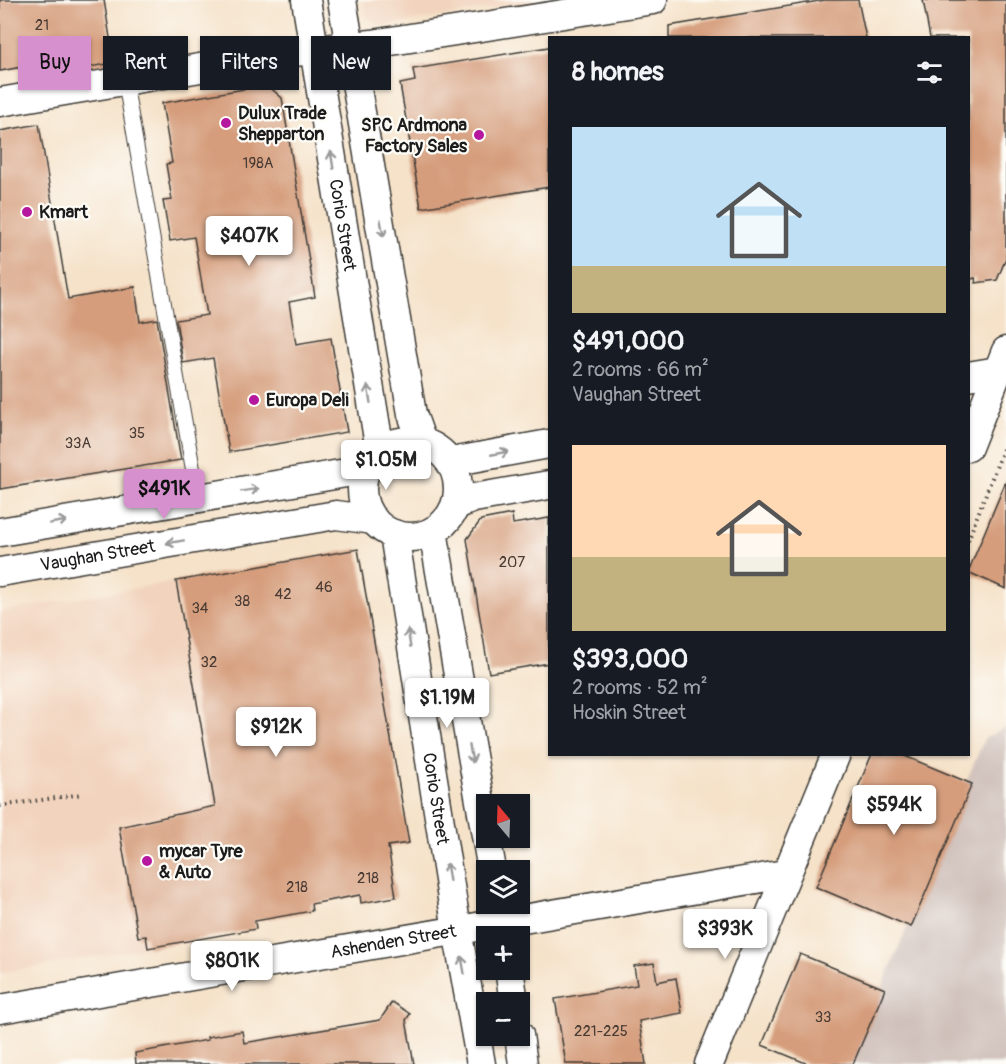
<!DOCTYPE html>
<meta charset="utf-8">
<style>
:root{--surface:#171b24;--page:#20242c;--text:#f1f3f6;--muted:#9ea1a6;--accent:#d690ce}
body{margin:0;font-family:Pangolin,sans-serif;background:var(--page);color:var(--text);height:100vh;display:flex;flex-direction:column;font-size:22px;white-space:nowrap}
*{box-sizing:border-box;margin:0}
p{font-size:20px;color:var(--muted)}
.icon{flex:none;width:33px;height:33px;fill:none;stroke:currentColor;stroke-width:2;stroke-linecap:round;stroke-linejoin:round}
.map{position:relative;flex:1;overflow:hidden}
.sheet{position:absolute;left:548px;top:36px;width:422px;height:720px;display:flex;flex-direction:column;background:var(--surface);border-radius:0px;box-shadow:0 2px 4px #0004}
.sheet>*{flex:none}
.guide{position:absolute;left:18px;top:36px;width:440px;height:54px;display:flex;gap:12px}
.needle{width:39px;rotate:341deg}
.fabs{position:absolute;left:476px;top:794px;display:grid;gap:12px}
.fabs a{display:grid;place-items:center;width:54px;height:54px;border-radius:0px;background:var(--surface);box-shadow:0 2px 4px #0004;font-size:30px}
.price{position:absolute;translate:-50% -51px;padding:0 14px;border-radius:6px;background:#fff;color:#222;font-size:20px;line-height:39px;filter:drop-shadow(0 2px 3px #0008)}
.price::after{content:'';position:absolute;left:50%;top:36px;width:18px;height:14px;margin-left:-9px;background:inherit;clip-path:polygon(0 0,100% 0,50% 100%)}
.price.current{background:var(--accent);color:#111}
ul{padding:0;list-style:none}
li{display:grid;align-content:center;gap:12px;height:318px;padding:0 24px}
li span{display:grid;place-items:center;height:186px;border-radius:0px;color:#555}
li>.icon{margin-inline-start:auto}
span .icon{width:108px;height:108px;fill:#fffc;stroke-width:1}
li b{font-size:26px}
h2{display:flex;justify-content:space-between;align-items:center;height:72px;padding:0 24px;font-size:26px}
.chip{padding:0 21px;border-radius:0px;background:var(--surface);box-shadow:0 2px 4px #0004;font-size:21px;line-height:54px}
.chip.current{background:var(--accent);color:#111}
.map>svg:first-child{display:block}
.built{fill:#f2d4be}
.railway{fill:#cfc0ba}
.building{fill:#d59d7c}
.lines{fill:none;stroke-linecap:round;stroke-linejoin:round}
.lane-casing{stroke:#3d3a36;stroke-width:16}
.street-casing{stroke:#3d3a36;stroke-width:31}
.path{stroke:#3d3a36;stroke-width:4;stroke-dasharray:1.5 4.5;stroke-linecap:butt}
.lane{stroke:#fff;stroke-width:14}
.street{stroke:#fff;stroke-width:28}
.oneway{stroke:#999}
.poi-dot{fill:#b5179e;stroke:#fdfcf7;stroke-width:2}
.labels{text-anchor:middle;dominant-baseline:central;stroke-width:4.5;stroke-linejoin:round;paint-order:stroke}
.number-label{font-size:15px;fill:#4a3c34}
.poi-label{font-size:18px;font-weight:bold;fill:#1c1c1c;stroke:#fdfcf7;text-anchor:start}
.street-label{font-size:18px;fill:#1c1c1c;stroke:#fdfcf7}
</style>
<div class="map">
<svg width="1006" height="1064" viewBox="0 0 1006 1064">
<rect width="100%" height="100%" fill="#fdfcf7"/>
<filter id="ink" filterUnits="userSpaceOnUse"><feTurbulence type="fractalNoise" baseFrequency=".0167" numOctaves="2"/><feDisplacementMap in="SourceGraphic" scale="12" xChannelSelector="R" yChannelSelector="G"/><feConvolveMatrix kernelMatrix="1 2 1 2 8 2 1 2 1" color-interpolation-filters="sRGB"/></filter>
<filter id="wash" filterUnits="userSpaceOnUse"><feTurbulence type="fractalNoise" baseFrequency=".008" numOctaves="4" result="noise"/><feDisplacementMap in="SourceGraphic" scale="24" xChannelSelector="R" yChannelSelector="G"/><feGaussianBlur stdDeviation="1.35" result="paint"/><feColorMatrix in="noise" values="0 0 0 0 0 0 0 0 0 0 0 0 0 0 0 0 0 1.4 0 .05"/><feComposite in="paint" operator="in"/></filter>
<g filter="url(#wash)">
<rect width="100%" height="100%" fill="#f5e2c9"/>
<path class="built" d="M364,0h178l-158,26 -11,-4 -6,-6z
M358,549l51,294 -162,28 9,58 -256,44v-361z"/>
<path class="railway" d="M1006,727v337h-155l133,-325z"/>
<g id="blocks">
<path class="building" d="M0,0h104l10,63 -80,13 -1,-11 -33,6z
M825,0h33l8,38h-197v-12z
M923,0h83v258l-9,22 -21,3 -1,-5 -7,2v-242h-38z
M549,47v140l-128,21 -21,-124 15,-3 -2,-12z
M267,85l15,13 33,199 -26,5 7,42 35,-6 16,94 -118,20 -16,-94 -30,5 -7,-43 31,-5 -13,-78 -24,4 -7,-40 9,-1 -6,-36 6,-1 -10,-60z
M39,124l29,175 67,-12 5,35 17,-3 24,141 -181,29v-358z
M1006,481v108l-38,-17z
M512,514l1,10 36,-6v145l-60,10 -22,-134 14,-19z
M358,549l51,294 -21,3 8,51 -35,6 -1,-8 -49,9 1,7 -57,10 1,8 -108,19 -2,-12 -8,1 -19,-110 96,-21 -39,-225z
M872,754h28l72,30 -61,143 -95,-40z
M800,954l85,35 -32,75h-45l-46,-19z
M654,963l3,19 19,-4 6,35 -43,8 7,43h-80l-11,-65 82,-14 -3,-19z
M392,1002l18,12 -4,6 8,44h-278l-1,-11 73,-13 -1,-3 35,-6 2,12 136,-23z"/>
</g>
</g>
<g filter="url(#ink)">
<use href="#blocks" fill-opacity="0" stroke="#3d3a36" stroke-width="1.5"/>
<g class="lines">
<defs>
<path id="lane" d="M125,81l73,417"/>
<g id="street">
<path id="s1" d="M306,0l74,451"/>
<path d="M342,0l70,414 10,28"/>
<path d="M0,102l294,-50 78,-8 281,-44"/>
<path d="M968,376l30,-5"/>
<circle cx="410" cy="489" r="48"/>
<path d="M968,447l38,-96"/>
<path d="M451,462l98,-18"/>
<path d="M456,505l18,-7 75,-13"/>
<path d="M433,531l59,339"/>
<path d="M0,532l346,-59 23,-9"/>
<path id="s2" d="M394,534l63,396 24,134"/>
<path id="s3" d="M0,572l336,-57 38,5"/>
<path d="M509,969l5,33"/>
<path id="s4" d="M0,1009l785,-135"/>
<path d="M519,1035l4,29"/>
<path d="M709,1064l127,-310"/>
</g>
</defs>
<use href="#lane" class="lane-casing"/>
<use href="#street" class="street-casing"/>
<path class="path" d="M968,540l38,-98
M0,806l82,-12"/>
<use href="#lane" class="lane"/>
<use href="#street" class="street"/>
</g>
<defs><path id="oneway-shaft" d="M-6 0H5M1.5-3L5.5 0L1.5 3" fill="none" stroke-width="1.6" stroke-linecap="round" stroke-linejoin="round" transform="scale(1.5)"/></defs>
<g class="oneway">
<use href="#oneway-shaft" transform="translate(332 160) rotate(-99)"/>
<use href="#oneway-shaft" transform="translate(382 228) rotate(80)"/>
<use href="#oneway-shaft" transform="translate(369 394) rotate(-99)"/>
<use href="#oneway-shaft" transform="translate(500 453) rotate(-11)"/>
<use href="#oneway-shaft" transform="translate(250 490) rotate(-9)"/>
<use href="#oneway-shaft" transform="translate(58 522) rotate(-10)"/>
<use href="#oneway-shaft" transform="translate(175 542) rotate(170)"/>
<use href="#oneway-shaft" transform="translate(409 638) rotate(-99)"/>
<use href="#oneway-shaft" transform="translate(471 754) rotate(80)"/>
<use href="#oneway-shaft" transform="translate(448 872) rotate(-99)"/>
<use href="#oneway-shaft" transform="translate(463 965) rotate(-100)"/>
</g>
</g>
<g class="poi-dot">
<circle cx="226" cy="123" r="6"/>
<circle cx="479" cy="135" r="6"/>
<circle cx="27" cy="212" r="6"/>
<circle cx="254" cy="400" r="6"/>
<circle cx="147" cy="861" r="6"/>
</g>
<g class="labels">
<g class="number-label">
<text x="42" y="25">21</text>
<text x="258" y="163">198A</text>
<text x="137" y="433">35</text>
<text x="78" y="443">33A</text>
<text x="512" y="562">207</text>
<text x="324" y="587">46</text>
<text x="283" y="594">42</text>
<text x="242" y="601">38</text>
<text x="200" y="608">34</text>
<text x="209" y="662">32</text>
<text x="368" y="878">218</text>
<text x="297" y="887">218</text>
<text x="823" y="1017">33</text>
<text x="601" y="1031">221-225</text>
</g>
<g class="poi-label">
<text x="238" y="113">Dulux Trade<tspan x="238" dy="21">Shepparton</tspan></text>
<text x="467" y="125" text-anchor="end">SPC Ardmona<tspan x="467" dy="21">Factory Sales</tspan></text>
<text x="39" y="212">Kmart</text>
<text x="266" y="400">Europa Deli</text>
<text x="159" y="851">mycar Tyre<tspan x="159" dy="21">&amp; Auto</tspan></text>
</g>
<g class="street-label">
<text stroke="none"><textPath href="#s1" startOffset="228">Corio Street</textPath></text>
<text stroke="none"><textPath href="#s3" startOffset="99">Vaughan Street</textPath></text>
<text stroke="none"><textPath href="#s2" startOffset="268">Corio Street</textPath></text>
<text stroke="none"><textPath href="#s4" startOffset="399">Ashenden Street</textPath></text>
</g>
</g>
</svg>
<div class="fabs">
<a><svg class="needle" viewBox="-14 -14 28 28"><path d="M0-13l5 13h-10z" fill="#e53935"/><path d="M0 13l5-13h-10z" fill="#9ea1a6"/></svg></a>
<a><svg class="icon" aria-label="layers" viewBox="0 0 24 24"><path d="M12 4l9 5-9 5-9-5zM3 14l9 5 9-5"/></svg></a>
<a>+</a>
<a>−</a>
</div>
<b class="price" style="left:249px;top:267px">$407K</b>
<b class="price" style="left:386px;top:491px">$1.05M</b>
<b class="price current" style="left:164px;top:520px">$491K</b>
<b class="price" style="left:447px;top:729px">$1.19M</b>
<b class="price" style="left:276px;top:758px">$912K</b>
<b class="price" style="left:894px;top:836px">$594K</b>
<b class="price" style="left:725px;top:960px">$393K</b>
<b class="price" style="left:232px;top:992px">$801K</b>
<div class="guide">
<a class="chip current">Buy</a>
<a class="chip">Rent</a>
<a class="chip">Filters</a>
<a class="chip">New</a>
</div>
<section class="sheet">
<h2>8 homes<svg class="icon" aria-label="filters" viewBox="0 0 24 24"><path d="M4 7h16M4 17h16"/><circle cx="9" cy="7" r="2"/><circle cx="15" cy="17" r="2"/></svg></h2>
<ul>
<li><span style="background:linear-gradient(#bfe0f5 75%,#c2b280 0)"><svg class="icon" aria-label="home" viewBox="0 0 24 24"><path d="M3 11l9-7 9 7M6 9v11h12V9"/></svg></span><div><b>$491,000</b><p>2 rooms · 66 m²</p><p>Vaughan Street</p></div></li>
<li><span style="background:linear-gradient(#ffd9b3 60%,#c2b280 0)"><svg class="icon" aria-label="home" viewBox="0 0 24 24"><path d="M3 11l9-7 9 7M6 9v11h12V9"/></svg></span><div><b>$393,000</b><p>2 rooms · 52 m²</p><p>Hoskin Street</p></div></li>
</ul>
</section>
</div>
